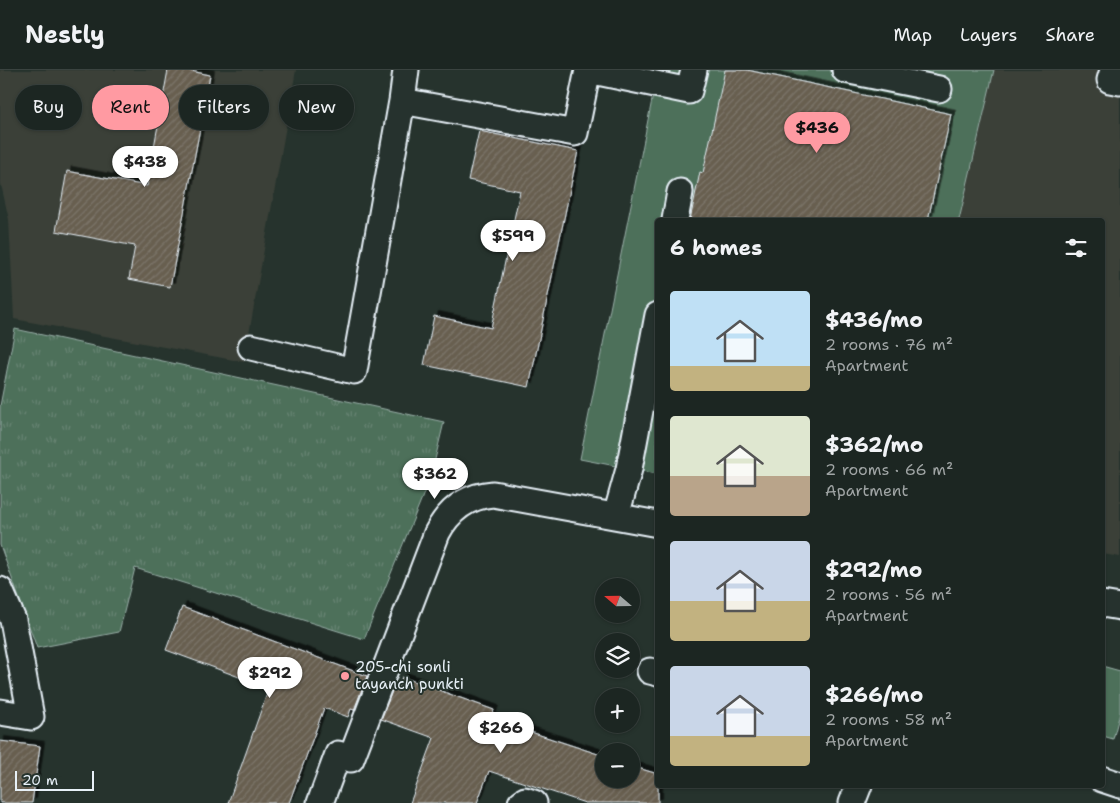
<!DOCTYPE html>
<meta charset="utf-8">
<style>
:root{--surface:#1c2622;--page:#29322f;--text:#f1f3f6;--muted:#a0a5a5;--line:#3a4340;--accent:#ff9aa2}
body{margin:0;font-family:"Shantell Sans",sans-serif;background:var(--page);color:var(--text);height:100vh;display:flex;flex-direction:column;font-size:19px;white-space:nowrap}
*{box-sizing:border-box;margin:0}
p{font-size:16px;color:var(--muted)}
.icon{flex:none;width:28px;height:28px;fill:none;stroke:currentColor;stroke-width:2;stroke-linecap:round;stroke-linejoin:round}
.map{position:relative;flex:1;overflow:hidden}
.side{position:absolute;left:655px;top:148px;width:450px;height:570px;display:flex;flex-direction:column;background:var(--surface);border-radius:5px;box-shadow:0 1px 4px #0004,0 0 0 1px var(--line)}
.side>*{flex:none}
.top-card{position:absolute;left:15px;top:15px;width:475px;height:45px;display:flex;gap:10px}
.needle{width:32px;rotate:290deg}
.buttons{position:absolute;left:595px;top:508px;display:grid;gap:10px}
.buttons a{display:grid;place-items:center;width:45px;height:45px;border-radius:50%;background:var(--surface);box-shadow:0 1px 4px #0004,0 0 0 1px var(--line);font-size:25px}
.scale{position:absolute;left:15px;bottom:12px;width:79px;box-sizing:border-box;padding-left:5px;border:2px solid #e8f1f8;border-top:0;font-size:14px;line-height:18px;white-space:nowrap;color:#e8f1f8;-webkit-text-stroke:4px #26332d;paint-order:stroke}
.price{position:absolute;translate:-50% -42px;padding:0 11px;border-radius:18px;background:#fff;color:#222;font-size:16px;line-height:32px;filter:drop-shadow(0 1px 2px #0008)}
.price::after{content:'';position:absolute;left:50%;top:30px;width:15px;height:11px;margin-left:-8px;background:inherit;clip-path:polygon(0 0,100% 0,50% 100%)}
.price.active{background:var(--accent);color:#111}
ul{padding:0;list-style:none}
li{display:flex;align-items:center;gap:15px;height:125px;padding:0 15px}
li span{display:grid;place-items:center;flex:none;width:140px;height:100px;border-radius:5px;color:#555}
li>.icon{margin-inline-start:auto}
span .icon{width:60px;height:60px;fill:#fffc;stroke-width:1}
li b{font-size:21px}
h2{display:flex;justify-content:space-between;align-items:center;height:60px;padding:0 15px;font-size:21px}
.tag{padding:0 18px;border-radius:22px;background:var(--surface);box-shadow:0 1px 4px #0004,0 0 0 1px var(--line);font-size:18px;line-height:45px}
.tag.active{background:var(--accent);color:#111}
header{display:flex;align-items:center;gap:30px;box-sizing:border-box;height:70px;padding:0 25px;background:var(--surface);border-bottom:1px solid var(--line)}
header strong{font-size:24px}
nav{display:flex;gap:28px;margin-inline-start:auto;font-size:18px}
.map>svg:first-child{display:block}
.built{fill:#3a4038}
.grass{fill:url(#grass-tufts);stroke:#9ab0a9}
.pitch{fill:#4d6f5a;stroke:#9ab0a9}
.building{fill:url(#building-hatch);stroke:#e8f1f8;filter:url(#shadow)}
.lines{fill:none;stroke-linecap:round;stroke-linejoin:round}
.minor-casing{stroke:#e8f1f8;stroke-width:29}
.minor{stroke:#26332d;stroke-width:25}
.poi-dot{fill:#ff9aa2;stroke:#26332d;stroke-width:2}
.labels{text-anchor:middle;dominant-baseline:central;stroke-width:4;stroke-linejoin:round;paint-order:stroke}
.poi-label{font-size:15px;fill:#e8f1f8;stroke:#26332d;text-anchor:start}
</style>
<header>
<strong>Nestly</strong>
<nav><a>Map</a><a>Layers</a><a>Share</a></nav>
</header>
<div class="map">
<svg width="1120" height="733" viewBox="0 0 1120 733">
<defs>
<pattern id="grass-tufts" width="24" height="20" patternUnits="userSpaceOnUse" patternTransform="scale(1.25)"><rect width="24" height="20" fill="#4d6f5a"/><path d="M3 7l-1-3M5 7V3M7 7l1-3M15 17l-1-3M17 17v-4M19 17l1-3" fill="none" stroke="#678472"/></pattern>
<pattern id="building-hatch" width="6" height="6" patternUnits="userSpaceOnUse" patternTransform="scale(1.25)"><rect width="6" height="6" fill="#675e50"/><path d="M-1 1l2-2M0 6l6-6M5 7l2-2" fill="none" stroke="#7d766a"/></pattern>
<filter id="shadow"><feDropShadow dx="4.5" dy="-4.5" stdDeviation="0" flood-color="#0009"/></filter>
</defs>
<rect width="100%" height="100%" fill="#26332d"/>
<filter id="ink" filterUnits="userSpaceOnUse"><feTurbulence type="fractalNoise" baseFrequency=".02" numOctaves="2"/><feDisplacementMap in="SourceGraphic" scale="10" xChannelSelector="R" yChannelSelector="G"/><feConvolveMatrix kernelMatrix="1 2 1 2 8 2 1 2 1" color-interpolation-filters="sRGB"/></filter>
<g filter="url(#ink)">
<path class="built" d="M0,0h296l-52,292 -230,-43 -5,-99 -9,-40z
M994,0h126v487l-17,-3 -1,-334h-143z"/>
<path class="grass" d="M15,259l429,93 -13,54 -67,163 -229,-71 -16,64 -82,16 -37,-103v-139z"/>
<path class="pitch" d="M658,0h336l-35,150h-301l-1,254 -77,-15z
M1102,596l18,5v42l-7,26 -10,-3z"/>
<path class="building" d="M168,0h18l24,5 -40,212 -41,-8 6,-33 -79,-15 11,-60 80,15z
M725,0h22l204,44 -23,106h-238l10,-48 3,1z
M479,61l99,20 -49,236 -105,-22 10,-49 57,12 29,-137 -52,-11z
M182,537l185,69 -13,34 -3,-1 -3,8 -24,-9 -35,95h-61l41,-115 -103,-38z
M402,607l92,33 -3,9 113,37v23h27v-13l27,8v29h-73l-96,-32 -12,32h-67l24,-65 -53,-19 13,-33 4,1z
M0,671l40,5 -8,57h-32z"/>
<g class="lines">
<defs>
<path id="minor" d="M406,0l-4,31 173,32 13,-63
M588,0l101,21 5,-21
M845,0l94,19
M1113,0l-3,10 10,2
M675,150l5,-28
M251,277l103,24 48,-270
M616,446l13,-47 29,-154
M0,520l13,30 18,97 -31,-5
M1102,534l18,3
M650,601l8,2
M1102,709l18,6
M320,733l18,-49 13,5 86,-226c12,-23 30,-37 56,-39l165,30
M521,733l4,-3 9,3
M852,733l7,-18"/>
</defs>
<use href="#minor" class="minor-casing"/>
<use href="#minor" class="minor"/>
</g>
</g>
<circle class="poi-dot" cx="345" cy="606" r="5"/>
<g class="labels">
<g class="poi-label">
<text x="355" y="597">205-chi sonli<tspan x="355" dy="17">tayanch punkti</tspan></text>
</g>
</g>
</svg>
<div class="buttons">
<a><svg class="needle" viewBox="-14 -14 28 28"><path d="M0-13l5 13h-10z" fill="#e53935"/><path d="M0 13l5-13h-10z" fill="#a0a5a5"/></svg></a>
<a><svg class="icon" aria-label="layers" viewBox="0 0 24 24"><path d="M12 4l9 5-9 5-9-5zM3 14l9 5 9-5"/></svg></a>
<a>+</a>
<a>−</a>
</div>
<div class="scale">20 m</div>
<b class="price active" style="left:817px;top:84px">$436</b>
<b class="price" style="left:145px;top:118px">$438</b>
<b class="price" style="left:513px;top:192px">$599</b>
<b class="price" style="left:435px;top:430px">$362</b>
<b class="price" style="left:270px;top:629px">$292</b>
<b class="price" style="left:501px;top:684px">$266</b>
<div class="top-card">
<a class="tag">Buy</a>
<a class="tag active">Rent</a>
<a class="tag">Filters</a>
<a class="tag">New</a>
</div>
<section class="side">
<h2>6 homes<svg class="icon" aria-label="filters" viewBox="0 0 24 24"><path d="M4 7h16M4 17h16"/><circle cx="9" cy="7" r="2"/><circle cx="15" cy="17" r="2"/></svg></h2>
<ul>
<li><span style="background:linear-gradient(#bfe0f5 75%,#c2b280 0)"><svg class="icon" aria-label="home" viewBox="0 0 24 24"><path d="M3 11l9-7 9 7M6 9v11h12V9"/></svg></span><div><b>$436/mo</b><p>2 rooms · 76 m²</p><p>Apartment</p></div></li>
<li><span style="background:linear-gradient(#dfe7d0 60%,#b9a48a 0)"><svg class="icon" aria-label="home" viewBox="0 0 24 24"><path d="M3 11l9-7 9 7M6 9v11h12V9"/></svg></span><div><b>$362/mo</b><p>2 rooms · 66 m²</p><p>Apartment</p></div></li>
<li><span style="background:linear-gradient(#c9d6e8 60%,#c2b280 0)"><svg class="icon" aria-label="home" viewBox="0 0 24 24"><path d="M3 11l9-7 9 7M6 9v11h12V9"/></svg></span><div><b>$292/mo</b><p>2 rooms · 56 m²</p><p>Apartment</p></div></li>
<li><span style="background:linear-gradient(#c9d6e8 70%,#c2b280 0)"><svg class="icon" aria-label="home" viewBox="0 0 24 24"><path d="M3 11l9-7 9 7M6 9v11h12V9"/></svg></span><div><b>$266/mo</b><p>2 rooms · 58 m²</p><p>Apartment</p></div></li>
</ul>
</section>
</div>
